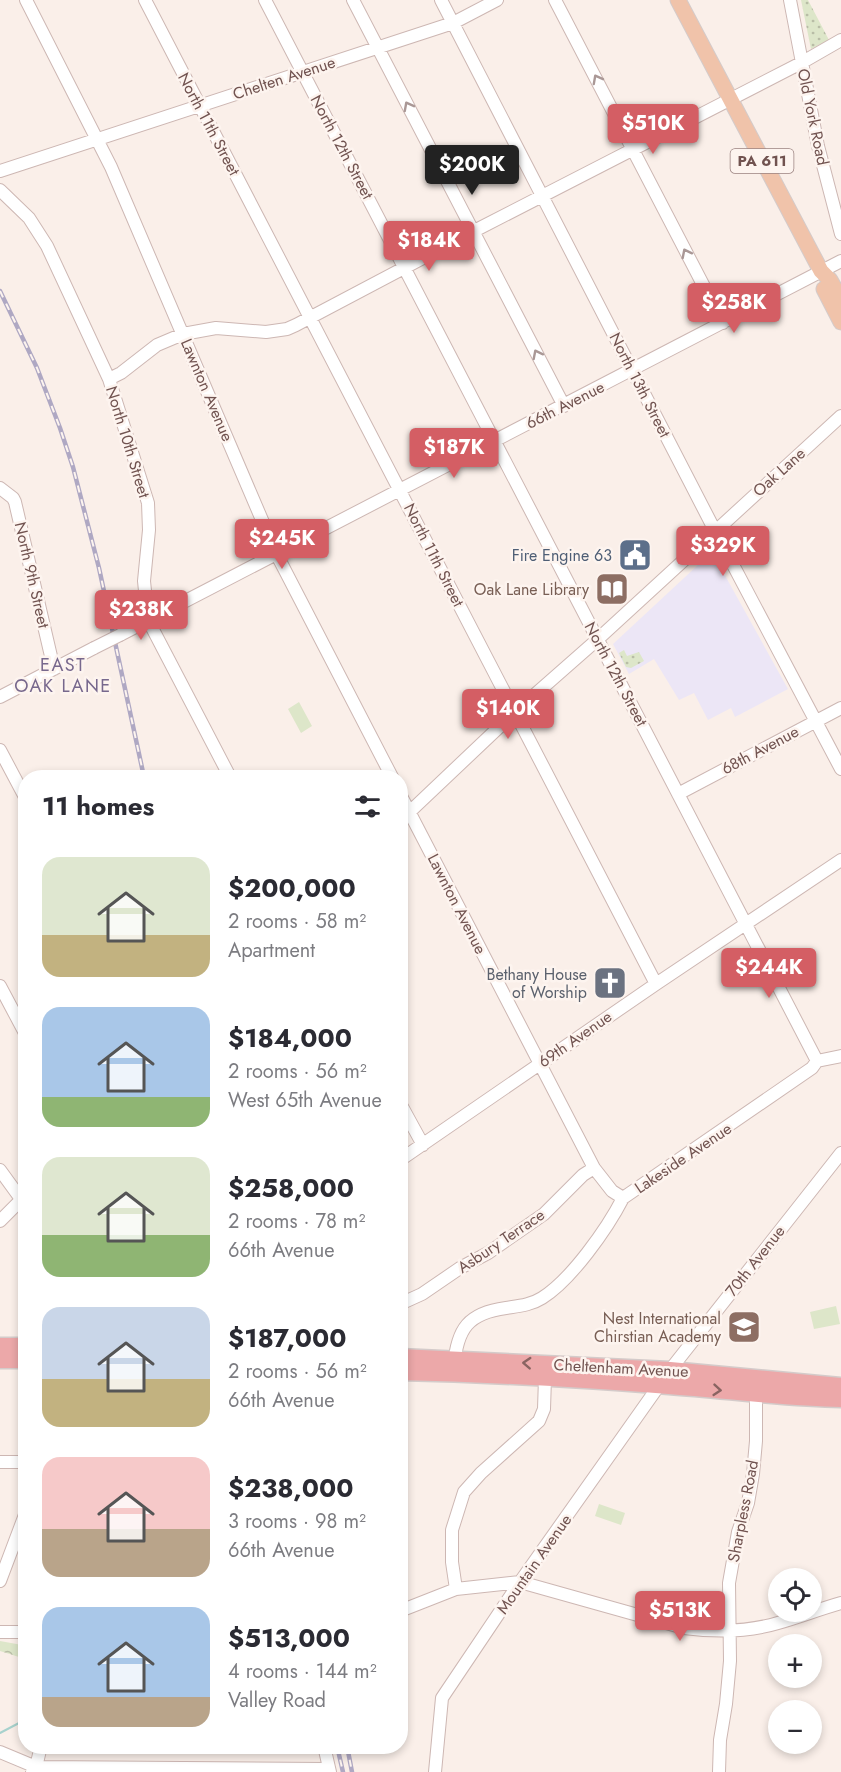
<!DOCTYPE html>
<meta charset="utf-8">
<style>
:root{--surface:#fff;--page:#f2f2f3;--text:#2b2b33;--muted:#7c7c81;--accent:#d45e64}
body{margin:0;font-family:Jost,sans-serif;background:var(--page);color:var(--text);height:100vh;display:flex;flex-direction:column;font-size:22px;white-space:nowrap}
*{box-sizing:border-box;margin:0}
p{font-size:20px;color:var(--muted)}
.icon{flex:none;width:33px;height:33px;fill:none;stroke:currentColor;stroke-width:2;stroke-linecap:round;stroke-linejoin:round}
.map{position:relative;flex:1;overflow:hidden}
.details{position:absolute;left:18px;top:770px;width:390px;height:984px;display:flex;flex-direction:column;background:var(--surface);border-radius:24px;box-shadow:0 3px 9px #0003}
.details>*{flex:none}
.tools{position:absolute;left:768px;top:1568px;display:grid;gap:12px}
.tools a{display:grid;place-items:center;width:54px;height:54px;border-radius:50%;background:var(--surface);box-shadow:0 3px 9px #0003;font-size:30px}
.price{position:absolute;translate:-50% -51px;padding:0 14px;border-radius:6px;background:var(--accent);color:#fff;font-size:20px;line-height:39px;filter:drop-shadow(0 2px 3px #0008)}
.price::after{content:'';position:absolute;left:50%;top:36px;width:18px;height:14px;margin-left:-9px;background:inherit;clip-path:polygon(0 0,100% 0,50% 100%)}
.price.active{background:#222;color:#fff}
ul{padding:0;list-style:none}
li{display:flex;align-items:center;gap:18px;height:150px;padding:0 24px}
li span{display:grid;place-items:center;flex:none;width:168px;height:120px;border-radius:18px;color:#555}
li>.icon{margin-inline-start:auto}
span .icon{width:72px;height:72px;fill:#fffc;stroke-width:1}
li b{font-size:26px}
h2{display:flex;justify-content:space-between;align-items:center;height:72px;padding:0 24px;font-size:26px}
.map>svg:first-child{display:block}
.education{fill:#ece6f6}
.grass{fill:url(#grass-dots)}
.forest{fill:url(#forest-crowns)}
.pitch{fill:#dde6c9}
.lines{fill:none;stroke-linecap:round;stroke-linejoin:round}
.stream{stroke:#a7d2cd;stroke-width:2}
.minor-casing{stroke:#cdb7b3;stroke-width:14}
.major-casing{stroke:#d4cbca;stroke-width:17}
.highway-casing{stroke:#d4cbca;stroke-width:19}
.minor{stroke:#fff;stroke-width:12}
.major{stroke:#f0c3aa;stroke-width:15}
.highway{stroke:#eca8a9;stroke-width:16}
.rail-casing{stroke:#afa8c3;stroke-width:4.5}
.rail{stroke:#fdf4ef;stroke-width:2;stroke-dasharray:7;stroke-linecap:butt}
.minor-bridge-casing{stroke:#cdb7b3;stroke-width:14;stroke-linecap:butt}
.minor-bridge{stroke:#fff;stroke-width:12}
.oneway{stroke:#aa9896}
.oneway2{stroke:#8a6462}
.labels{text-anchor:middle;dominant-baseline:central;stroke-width:5;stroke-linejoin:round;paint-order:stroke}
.shield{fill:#fdf4ef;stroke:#9b8380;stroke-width:1.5}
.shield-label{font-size:15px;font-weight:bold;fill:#715350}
.street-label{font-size:16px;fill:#715350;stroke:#fdf4ef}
.service-label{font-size:16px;fill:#4e5e75;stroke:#fdf4ef;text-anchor:end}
.education-label{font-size:16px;fill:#785e54;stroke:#fdf4ef;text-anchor:end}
.worship-label{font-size:16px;fill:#5b616d;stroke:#fdf4ef;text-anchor:end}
.neighbourhood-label{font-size:18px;letter-spacing:1.5px;fill:#77688d;stroke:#fdf4ef}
</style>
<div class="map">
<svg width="841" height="1772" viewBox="0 0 841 1772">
<defs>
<pattern id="grass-dots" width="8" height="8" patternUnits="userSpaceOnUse" patternTransform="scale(1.5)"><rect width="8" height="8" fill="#dde6c9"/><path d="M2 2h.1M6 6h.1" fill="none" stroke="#b8bda6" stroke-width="1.8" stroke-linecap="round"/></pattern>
<pattern id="forest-crowns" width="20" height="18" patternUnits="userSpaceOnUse" patternTransform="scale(1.5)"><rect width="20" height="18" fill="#dde6c9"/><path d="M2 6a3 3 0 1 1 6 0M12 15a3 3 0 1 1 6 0" fill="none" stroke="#b8bda6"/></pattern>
</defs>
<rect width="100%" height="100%" fill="#faefe9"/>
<path class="education" d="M712,552l76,137 -53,28 -4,-9 -23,12 -14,-27 -15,7 -25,-41 -25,15 -16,-30z"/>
<path class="grass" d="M801,0h7l21,40 -18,9z
M624,650l3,6 12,-4 5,9 -13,7 -5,-1 -7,-14z"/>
<path class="forest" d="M0,1641l22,4 -3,12 -19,-6z"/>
<path class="pitch" d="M299,702l13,24 -11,7 -13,-24z
M836,1306l4,18 -26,5 -4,-17z
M599,1504l26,9 -4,12 -26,-9z"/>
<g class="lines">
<path class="stream" d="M0,1733l19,-10 7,-15"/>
<defs>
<path id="minor" d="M26,0l85,167 166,388 115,222
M145,0l511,984
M265,0l552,1061
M353,0l211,406
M441,0l271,525 129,244
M555,0l168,323
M790,0l28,146 23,88
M0,171l453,-148 44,-23
M0,190l29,28 18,28 62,133 39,124 1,27 -5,51 4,39 82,157
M109,379l12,-6 36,-28 26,-11 33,-6 50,4 21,-3 9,-4 178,-94 327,-168 40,-23
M0,488l13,10 2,4 39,167
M120,635l721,-374
M0,697l94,-49
M0,750l26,49
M400,794l194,374 18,23 11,7
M678,794l163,-86
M400,821l115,-109 83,-73 243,-223
M0,986l26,49
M400,1103l23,42
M400,1160l256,-176 185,-124
M0,1170l21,29
M0,1221l26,-26
M400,1304l22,-10 38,-26 28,-15 56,-39 39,-39 11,-7
M454,1366c3,-37 14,-53 52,-58 13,-2 25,-3 36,-10 29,-18 65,-69 81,-100l189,-130 5,-7 24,-5
M0,1462h26
M0,1581l26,-69
M456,1589l-4,-27v-32l12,-38 17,-19 58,-52 5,-12 1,-31
M400,1611l56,-22 64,-7 164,46c31,4 64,4 94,-5 21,-6 42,-14 63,-20
M0,1632h26
M324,1746l6,26
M0,1752l36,15 293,2
M32,1772l4,-5 5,-21
M435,1772l7,-74 4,-6 74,-110 150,-212 171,-217
M719,1772l1,-32 6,-36 4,-43 -1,-78 9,-51 10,-29 5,-29 3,-33v-48"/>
<path id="major" d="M678,0l143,271 9,9 11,20
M824,289l17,33"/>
<path id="highway" d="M0,1346h26
M400,1357l270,13 171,16
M0,1360h26
M400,1372c90,2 179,7 269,14 57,4 114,12 172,13"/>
</defs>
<use href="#minor" class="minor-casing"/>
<use href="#major" class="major-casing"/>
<use href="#highway" class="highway-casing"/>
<use href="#minor" class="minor"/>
<use href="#major" class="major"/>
<use href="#highway" class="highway"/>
<defs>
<path id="rail" d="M0,291l37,77 23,60 13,39 26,101 45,209
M337,1746l6,26
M347,1746l5,26"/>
</defs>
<use href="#rail" class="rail-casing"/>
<use href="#rail" class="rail"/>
<defs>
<path id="minor-bridge" d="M94,648l26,-13"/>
</defs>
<use href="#minor-bridge" class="minor-bridge-casing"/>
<use href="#minor-bridge" class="minor-bridge"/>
</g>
<defs><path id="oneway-chevron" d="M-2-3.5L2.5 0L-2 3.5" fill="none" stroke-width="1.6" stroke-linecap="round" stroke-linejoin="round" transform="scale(1.5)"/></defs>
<g class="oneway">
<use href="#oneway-chevron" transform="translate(597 79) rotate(-118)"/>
<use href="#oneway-chevron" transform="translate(408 106) rotate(-118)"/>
<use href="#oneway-chevron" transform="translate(686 253) rotate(-117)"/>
<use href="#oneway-chevron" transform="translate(537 354) rotate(-117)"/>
</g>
<g class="oneway2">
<use href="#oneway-chevron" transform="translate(527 1363) rotate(-177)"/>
<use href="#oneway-chevron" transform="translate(717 1390) rotate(5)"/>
</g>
<defs>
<symbol id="civic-square" viewBox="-11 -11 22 22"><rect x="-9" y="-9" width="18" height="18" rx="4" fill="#5c6f8a" stroke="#fdf4ef"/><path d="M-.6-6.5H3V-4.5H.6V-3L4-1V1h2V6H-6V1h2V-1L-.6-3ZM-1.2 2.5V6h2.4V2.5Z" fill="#fff"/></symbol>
<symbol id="library-square" viewBox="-11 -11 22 22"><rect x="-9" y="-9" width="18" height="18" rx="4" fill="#8d6e63" stroke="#fdf4ef"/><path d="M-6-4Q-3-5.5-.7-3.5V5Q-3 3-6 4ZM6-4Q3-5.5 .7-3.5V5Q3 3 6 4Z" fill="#fff"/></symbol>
<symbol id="church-square" viewBox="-11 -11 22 22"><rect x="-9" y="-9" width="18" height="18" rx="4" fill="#6b7280" stroke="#fdf4ef"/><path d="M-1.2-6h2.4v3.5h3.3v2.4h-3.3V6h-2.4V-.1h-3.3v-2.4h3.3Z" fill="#fff"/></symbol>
<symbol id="school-square" viewBox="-11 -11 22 22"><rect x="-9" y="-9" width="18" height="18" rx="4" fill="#8d6e63" stroke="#fdf4ef"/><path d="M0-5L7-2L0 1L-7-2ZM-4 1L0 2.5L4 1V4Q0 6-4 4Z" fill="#fff"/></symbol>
</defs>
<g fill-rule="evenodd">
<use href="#civic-square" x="616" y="536" width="38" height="38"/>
<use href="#library-square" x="593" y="570" width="38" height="38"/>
<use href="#church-square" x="591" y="964" width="38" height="38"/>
<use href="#school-square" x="725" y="1308" width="38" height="38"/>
</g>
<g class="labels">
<rect class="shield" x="730.5" y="149" width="63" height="24" rx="4.5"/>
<g class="shield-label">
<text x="762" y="161">PA 611</text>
</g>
<g class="street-label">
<text transform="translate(284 78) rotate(-18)">Chelten Avenue</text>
<text transform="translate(813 117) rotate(78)">Old York Road</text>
<text transform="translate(209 124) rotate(62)">North 11th Street</text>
<text transform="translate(342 147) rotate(62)">North 12th Street</text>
<text transform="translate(640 385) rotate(63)">North 13th Street</text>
<text transform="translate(207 390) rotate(67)">Lawnton Avenue</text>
<text transform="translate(565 405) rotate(-27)">66th Avenue</text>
<text transform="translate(128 442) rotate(73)">North 10th Street</text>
<text transform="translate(779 472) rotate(-42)">Oak Lane</text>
<text transform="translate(434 555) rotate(63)">North 11th Street</text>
<text transform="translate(32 575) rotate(77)">North 9th Street</text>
<text transform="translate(616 674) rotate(62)">North 12th Street</text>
<text transform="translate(760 750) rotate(-28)">68th Avenue</text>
<text transform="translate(457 904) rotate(63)">Lawnton Avenue</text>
<text transform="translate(575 1039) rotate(-35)">69th Avenue</text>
<text transform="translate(683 1158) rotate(-34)">Lakeside Avenue</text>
<text transform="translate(501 1241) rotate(-34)">Asbury Terrace</text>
<text transform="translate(755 1261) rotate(-52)">70th Avenue</text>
<text transform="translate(621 1368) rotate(3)">Cheltenham Avenue</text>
<text transform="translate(743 1511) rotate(-79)">Sharpless Road</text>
<text transform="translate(534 1564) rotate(-55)">Mountain Avenue</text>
</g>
<g class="service-label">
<text x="612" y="555">Fire Engine 63</text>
</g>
<g class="education-label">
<text x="589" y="589">Oak Lane Library</text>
<text x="721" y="1318">Nest International<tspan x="721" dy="18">Chirstian Academy</tspan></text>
</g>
<g class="worship-label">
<text x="587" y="974">Bethany House<tspan x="587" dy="18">of Worship</tspan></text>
</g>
<g class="neighbourhood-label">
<text x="63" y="665">EAST<tspan x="63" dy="21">OAK LANE</tspan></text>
</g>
</g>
</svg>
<div class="tools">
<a><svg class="icon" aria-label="locate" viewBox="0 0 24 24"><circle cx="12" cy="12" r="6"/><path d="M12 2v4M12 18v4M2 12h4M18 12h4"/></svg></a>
<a>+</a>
<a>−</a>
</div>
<b class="price" style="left:653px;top:155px">$510K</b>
<b class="price active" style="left:472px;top:196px">$200K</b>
<b class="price" style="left:429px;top:272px">$184K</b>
<b class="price" style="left:734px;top:334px">$258K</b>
<b class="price" style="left:454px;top:479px">$187K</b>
<b class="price" style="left:282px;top:570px">$245K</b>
<b class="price" style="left:723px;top:577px">$329K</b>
<b class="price" style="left:141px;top:641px">$238K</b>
<b class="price" style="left:508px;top:740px">$140K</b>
<b class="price" style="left:769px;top:999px">$244K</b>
<b class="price" style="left:680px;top:1642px">$513K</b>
<section class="details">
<h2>11 homes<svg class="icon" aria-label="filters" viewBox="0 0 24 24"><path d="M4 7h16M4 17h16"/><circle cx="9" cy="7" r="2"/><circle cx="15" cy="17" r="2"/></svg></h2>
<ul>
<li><span style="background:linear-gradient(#dfe7d0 65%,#c2b280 0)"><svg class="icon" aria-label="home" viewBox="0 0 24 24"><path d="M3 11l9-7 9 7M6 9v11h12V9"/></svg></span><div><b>$200,000</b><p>2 rooms · 58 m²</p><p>Apartment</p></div></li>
<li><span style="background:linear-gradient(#a9c7e8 75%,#8fb573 0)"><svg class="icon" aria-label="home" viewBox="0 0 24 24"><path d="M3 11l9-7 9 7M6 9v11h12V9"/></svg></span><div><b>$184,000</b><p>2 rooms · 56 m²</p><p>West 65th Avenue</p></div></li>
<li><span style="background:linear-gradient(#dfe7d0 65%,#8fb573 0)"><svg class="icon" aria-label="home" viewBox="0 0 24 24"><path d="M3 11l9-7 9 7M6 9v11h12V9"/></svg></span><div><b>$258,000</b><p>2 rooms · 78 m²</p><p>66th Avenue</p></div></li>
<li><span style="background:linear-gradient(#c9d6e8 60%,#c2b280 0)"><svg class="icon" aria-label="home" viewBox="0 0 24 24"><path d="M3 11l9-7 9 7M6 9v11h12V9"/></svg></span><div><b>$187,000</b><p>2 rooms · 56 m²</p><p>66th Avenue</p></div></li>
<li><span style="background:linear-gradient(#f6c9c9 60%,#b9a48a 0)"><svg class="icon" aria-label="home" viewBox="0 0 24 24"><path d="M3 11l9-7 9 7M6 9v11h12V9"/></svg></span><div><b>$238,000</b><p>3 rooms · 98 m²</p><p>66th Avenue</p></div></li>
<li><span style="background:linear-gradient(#a9c7e8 75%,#b9a48a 0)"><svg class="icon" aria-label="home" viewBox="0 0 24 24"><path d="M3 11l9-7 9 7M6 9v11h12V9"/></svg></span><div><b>$513,000</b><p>4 rooms · 144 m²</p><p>Valley Road</p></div></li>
</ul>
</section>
</div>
